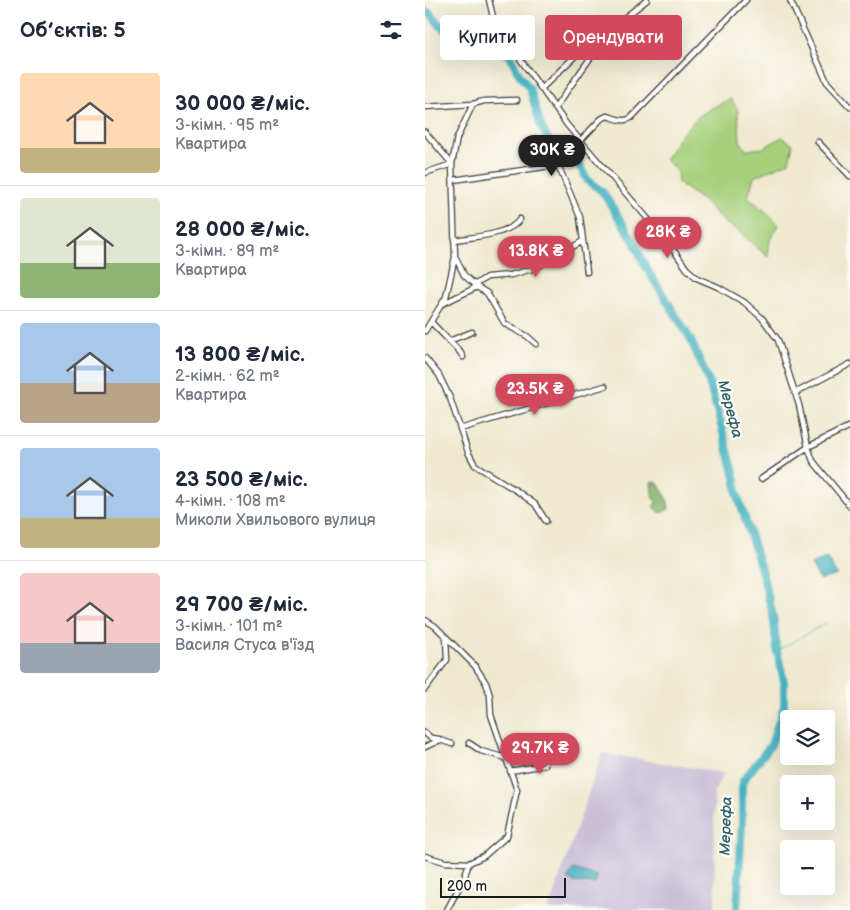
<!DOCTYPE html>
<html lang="uk">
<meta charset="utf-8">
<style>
:root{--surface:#fff;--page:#f6f6f7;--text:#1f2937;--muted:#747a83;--line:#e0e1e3;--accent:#d1495b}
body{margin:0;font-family:"Balsamiq Sans",sans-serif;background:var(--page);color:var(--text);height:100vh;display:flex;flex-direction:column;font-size:19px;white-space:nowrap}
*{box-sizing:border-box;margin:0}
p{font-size:16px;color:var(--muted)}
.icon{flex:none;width:28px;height:28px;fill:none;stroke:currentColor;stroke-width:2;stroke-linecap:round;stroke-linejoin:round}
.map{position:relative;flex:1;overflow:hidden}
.sheet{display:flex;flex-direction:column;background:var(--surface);width:425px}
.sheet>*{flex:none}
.guide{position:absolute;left:15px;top:15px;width:335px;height:45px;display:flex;gap:10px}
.tools{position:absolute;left:355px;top:710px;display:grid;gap:10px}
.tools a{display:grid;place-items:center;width:55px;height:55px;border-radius:5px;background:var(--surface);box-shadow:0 5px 20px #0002;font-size:25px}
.scale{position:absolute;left:15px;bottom:12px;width:126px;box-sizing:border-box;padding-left:5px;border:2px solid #1c1c1c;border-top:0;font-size:14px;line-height:18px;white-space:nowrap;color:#1c1c1c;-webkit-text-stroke:4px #fdfcf7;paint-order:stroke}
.price{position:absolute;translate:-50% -42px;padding:0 11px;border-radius:18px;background:var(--accent);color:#fff;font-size:16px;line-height:32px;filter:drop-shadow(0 1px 2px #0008)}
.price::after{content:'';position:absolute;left:50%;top:30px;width:15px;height:11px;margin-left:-8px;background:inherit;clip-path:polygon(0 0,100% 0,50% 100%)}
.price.selected{background:#222;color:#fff}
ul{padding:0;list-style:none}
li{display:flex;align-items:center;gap:15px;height:125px;padding:0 20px}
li+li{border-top:1px solid var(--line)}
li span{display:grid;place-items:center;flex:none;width:140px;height:100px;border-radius:5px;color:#555}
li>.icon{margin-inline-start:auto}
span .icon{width:60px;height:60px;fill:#fffc;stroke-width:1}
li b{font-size:21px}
h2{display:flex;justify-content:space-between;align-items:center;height:60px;padding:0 20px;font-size:21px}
.tag{padding:0 18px;border-radius:5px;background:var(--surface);box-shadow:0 5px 20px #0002;font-size:18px;line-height:45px}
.tag.selected{background:var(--accent);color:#fff}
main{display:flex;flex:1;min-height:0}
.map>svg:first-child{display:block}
.industrial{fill:#c9bfd7}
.green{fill:#a6d07c;stroke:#61764c}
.forest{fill:#84b26c;stroke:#506744}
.water{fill:#43b1bf;stroke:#30666e}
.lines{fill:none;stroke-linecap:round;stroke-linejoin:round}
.stream{stroke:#43b1bf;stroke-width:1}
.river{stroke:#43b1bf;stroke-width:8}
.minor-casing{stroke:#3c3b37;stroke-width:7}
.minor{stroke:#fff;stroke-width:4.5}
.labels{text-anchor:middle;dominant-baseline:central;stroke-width:4.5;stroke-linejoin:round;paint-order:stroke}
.water-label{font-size:15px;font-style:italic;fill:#2e5f65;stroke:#fdfcf7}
</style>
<main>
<section class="sheet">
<h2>Об’єктів: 5<svg class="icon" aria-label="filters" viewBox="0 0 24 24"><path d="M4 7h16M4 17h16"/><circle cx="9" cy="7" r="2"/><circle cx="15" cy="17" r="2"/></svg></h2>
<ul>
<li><span style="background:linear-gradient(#ffd9b3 75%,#c2b280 0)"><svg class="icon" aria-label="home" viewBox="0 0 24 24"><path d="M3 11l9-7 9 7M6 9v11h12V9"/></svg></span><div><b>30 000 ₴/міс.</b><p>3-кімн. · 95 m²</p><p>Квартира</p></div></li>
<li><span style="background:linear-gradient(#dfe7d0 65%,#8fb573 0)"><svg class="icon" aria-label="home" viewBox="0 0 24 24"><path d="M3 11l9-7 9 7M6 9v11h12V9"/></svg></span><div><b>28 000 ₴/міс.</b><p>3-кімн. · 89 m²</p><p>Квартира</p></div></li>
<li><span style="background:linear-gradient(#a9c7e8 60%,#b9a48a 0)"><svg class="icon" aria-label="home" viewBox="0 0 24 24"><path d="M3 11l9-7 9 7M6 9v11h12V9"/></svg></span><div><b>13 800 ₴/міс.</b><p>2-кімн. · 62 m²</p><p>Квартира</p></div></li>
<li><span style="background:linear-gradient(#a9c7e8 70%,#c2b280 0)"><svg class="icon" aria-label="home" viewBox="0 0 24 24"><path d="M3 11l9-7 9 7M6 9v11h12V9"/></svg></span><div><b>23 500 ₴/міс.</b><p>4-кімн. · 108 m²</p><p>Миколи Хвильового вулиця</p></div></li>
<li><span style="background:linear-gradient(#f6c9c9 70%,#9aa5b1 0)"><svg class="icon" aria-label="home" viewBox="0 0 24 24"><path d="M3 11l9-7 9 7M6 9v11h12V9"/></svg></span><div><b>29 700 ₴/міс.</b><p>3-кімн. · 101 m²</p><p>Василя Стуса в'їзд</p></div></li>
</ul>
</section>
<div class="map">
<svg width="425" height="910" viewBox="0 0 425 910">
<rect width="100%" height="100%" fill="#fdfcf7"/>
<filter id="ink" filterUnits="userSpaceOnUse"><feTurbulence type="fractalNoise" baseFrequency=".02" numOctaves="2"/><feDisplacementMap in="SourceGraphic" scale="10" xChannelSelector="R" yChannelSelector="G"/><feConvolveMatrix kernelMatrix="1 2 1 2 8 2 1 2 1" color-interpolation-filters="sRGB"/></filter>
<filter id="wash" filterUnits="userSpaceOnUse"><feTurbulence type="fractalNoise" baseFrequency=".0096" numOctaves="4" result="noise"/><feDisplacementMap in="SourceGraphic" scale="20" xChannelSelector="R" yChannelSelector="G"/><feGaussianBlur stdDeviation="1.12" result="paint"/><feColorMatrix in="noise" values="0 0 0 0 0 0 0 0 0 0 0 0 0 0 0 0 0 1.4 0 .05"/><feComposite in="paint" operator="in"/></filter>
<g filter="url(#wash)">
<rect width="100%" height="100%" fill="#efe9cf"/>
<path class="industrial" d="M177,753l122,20 -10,19 1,118h-167l19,-53z"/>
<path class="green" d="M306,99l7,11 2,31 6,9 17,-2 19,-11 11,7 -4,18 -35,15 -6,20 23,19 7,9 -8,15 -2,17 -31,-27 -12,-7 -18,-19 -29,-21 -1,-12 -12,-12c21,-32 29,-45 66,-60z"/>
<path class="forest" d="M226,482h6l10,16 2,11 -8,4 -8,-6 3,-5 -4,-7z"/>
<path class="water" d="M402,558l10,17 -17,5 -9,-15 6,-4z
M148,869l24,7 -2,8 -21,-2 -6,-3z"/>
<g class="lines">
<path class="stream" d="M352,651l49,-28"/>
<path class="river" d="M0,11l5,2 13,16 18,15 32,3 17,9 9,18 11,15 11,37 9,17 29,22 9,16 14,10 31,49 14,29 43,69 19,44 27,98 1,13 24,76 12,46 4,36 7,31v24l-13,39 -29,37v40l-5,88"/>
</g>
</g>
<g filter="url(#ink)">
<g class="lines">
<defs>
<path id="minor" d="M64,0l4,17 9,20 16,19 49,69 100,116 20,28 10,9 21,9 26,15 18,16 16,22 21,65 9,42 5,14 37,45
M365,0l37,82 23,25
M116,89l57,-55 12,-5 37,-29
M0,107l48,-3
M130,108l55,-78
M0,132l27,32 -27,9
M155,141l21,-22 6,-3c9,2 15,7 24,2l115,-118
M393,142l32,34
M28,180l105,-15 22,52 7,55
M29,240c18,-3 56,-5 66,-21
M31,258l8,17 13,12 10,6 18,31 22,12 9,8
M49,285l13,-8 24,-2 24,-7 48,-27
M19,303l33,-16
M6,322l29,30 3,5
M0,331l21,-34 9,-40 -3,-93 5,-26 16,-34 11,-3 33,-1
M24,341l23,-9
M0,358l14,17 11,23 18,54 7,13 42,26 18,13 11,17
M370,393l55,-29
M35,429l145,-43
M336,479l47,-32 42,-21
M0,620l10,6 40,40 11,17 4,13 1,19 26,75 -10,46 -23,20 -15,7 -5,15 -17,32
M0,689l22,-29 -1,-22
M0,733l6,5 8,1
M44,743l12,8 25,7
M0,747l15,-7 12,4
M85,771l35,-6 5,-11
M0,856l20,6 24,1"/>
</defs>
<use href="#minor" class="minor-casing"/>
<use href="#minor" class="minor"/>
</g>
</g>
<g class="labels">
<g class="water-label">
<text transform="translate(305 409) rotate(75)">Мерефа</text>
<text transform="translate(301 826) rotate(-88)">Мерефа</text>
</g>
</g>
</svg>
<div class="tools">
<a><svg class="icon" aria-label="layers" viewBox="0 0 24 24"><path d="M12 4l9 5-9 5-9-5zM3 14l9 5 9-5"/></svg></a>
<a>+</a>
<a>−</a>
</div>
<div class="scale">200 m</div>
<b class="price selected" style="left:127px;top:177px">30K ₴</b>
<b class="price" style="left:243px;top:259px">28K ₴</b>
<b class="price" style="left:111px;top:278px">13.8K ₴</b>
<b class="price" style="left:110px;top:416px">23.5K ₴</b>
<b class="price" style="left:115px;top:775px">29.7K ₴</b>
<div class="guide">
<a class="tag">Купити</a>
<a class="tag selected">Орендувати</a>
</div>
</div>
</main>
